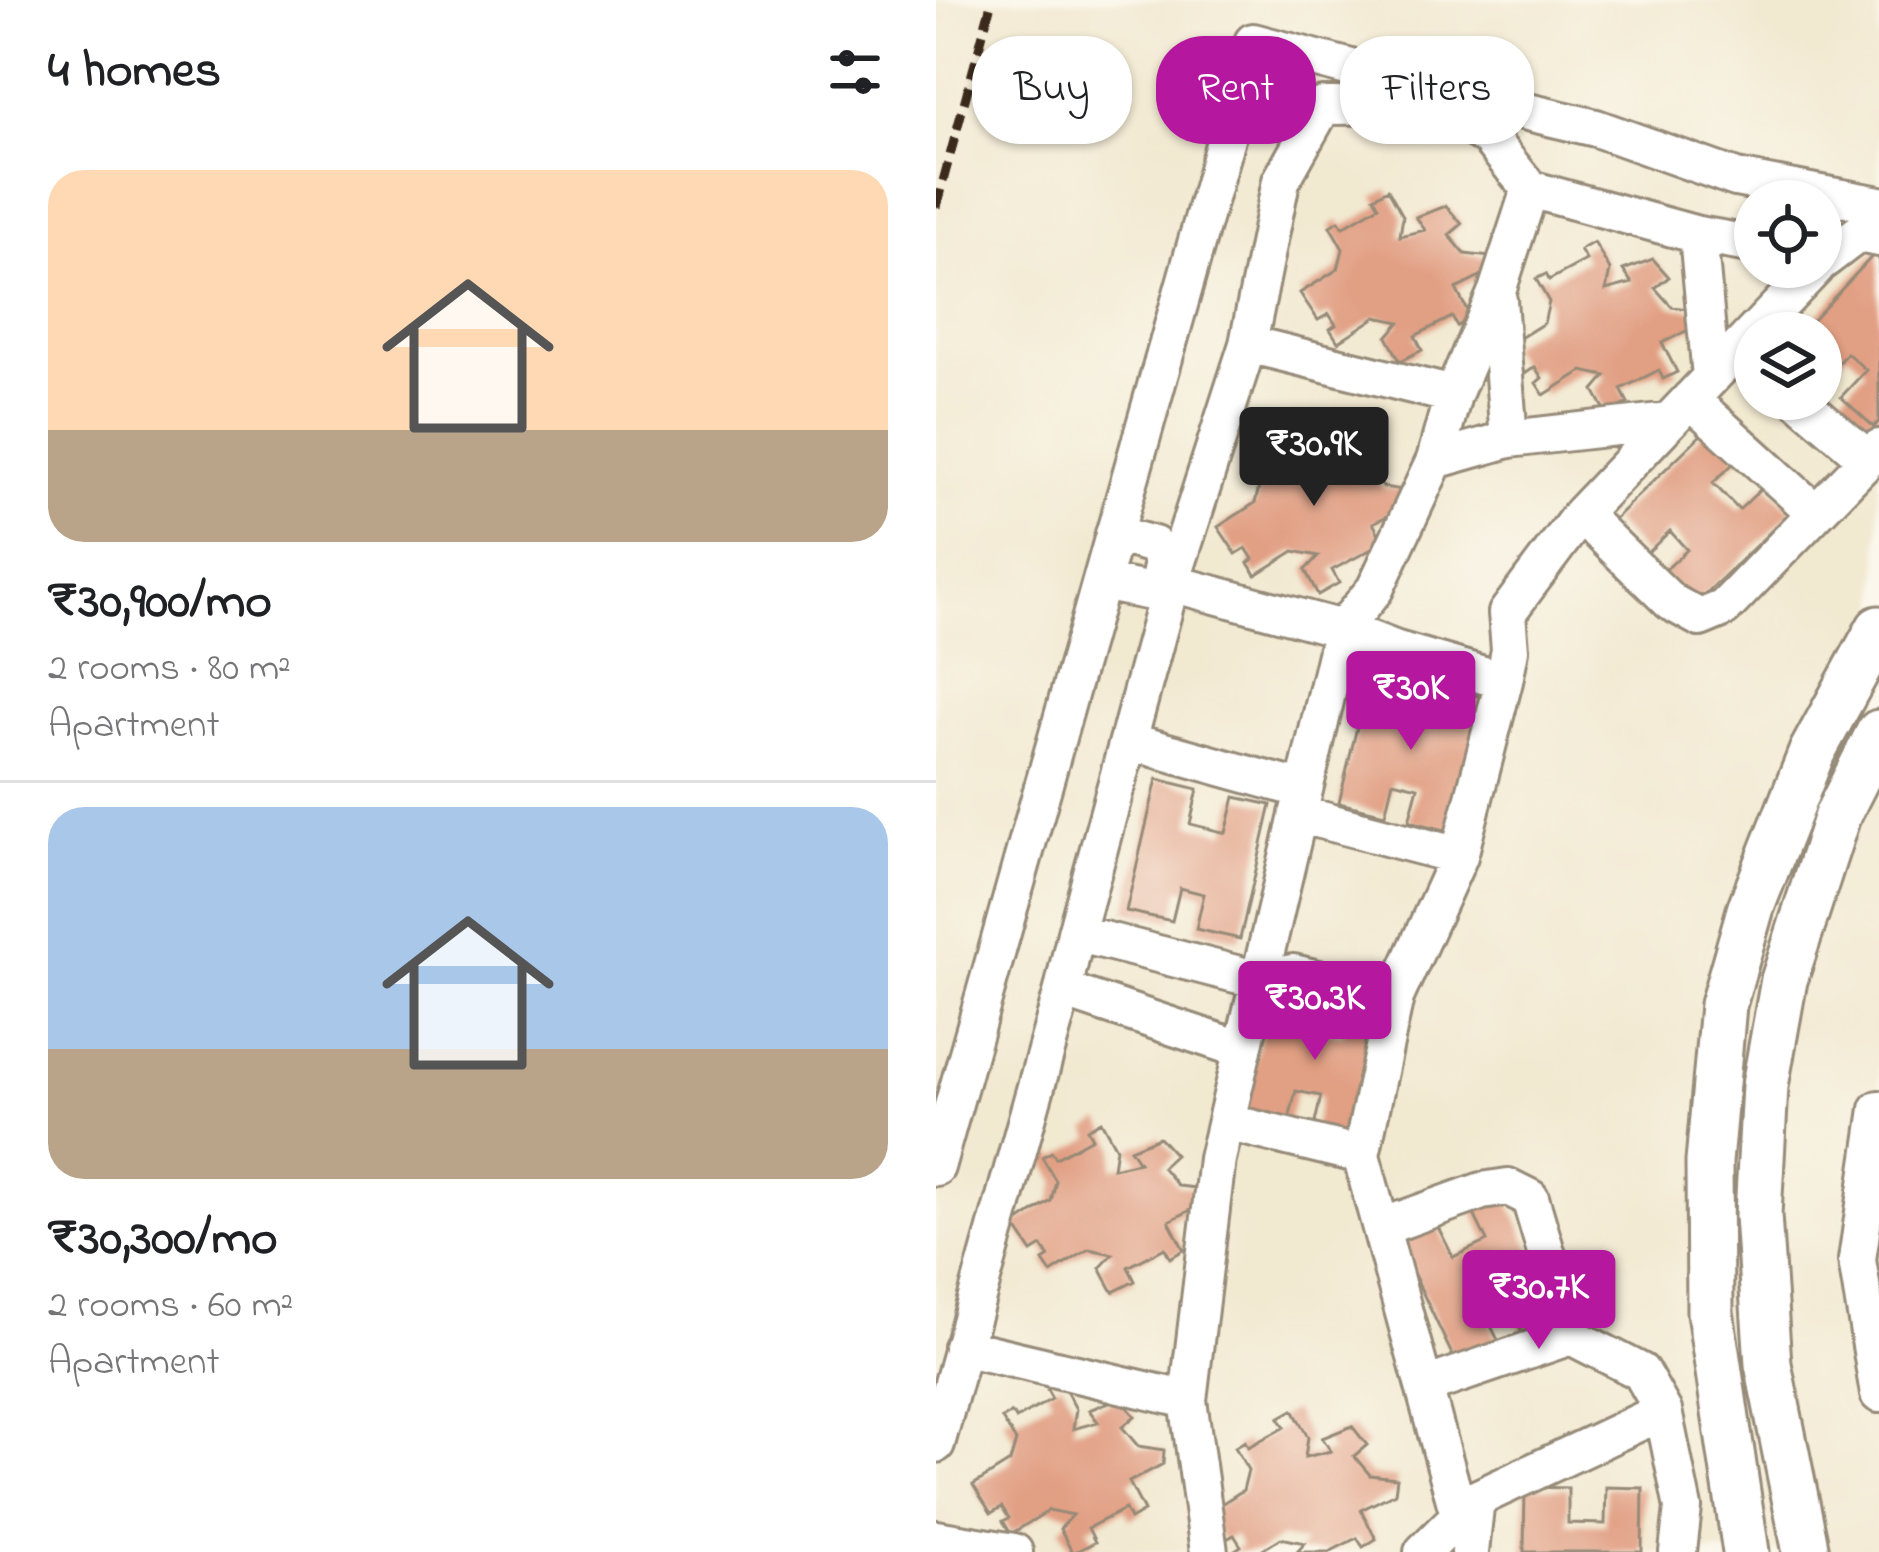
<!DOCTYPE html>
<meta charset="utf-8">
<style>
:root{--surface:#fff;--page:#f6f6f6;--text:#202124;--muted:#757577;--line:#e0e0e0;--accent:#b5179e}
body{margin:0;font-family:"Indie Flower",sans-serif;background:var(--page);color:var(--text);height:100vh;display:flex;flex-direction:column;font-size:45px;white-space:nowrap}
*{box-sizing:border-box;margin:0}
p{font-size:39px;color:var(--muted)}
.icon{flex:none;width:66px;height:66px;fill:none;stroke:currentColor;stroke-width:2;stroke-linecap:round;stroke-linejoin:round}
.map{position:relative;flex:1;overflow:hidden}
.details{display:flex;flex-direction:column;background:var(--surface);width:936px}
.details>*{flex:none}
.top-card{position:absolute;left:36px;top:36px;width:726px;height:108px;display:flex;gap:24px}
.fabs{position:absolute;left:798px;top:180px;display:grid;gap:24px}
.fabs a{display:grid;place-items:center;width:108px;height:108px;border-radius:50%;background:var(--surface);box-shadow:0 3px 9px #0004;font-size:60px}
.price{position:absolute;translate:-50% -102px;padding:0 27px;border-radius:12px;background:var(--accent);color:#fff;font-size:39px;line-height:78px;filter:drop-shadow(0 3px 6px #0008)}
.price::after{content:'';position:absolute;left:50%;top:72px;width:36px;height:27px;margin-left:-18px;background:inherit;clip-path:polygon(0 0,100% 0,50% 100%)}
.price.current{background:#222;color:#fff}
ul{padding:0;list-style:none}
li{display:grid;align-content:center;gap:24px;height:636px;padding:0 48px}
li+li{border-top:3px solid var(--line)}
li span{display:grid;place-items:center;height:372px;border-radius:36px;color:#555}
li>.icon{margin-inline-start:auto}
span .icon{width:216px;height:216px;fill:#fffc;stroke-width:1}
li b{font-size:51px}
h2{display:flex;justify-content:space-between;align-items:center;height:144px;padding:0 48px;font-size:51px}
.pill{padding:0 42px;border-radius:48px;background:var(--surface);box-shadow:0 3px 9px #0004;font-size:42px;line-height:108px}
.pill.current{background:var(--accent);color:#fff}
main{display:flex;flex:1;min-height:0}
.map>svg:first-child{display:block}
.building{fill:#e19f83}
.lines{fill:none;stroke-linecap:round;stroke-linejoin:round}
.minor-casing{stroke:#968a78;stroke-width:42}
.tertiary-casing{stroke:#968a78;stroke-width:51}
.minor{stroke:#fff;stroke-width:36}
.tertiary{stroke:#fff;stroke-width:45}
.rail{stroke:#3b2a1e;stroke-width:9;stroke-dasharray:18 9;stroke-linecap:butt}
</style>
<main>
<section class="details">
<h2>4 homes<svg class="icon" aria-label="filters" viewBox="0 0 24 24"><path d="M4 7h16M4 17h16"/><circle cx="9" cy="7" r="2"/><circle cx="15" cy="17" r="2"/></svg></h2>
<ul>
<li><span style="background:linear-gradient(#ffd9b3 70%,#b9a48a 0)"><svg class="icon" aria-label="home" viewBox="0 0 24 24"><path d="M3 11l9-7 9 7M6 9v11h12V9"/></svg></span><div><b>₹30,900/mo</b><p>2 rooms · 80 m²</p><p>Apartment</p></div></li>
<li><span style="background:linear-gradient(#a9c7e8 65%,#b9a48a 0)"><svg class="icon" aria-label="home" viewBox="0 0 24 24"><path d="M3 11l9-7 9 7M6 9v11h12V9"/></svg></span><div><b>₹30,300/mo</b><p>2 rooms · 60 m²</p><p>Apartment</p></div></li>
</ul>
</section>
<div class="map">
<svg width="943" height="1552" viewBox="0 0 943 1552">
<rect width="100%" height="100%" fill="#fbf7ec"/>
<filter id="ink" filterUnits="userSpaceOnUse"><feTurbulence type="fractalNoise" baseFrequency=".00833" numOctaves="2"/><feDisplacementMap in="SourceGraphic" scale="24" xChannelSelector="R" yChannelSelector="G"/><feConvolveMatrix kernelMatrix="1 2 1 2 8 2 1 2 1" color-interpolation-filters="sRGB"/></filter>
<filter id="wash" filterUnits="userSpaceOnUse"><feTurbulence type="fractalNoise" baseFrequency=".004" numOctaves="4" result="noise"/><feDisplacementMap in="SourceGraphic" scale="48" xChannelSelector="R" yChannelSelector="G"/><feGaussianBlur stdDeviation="2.7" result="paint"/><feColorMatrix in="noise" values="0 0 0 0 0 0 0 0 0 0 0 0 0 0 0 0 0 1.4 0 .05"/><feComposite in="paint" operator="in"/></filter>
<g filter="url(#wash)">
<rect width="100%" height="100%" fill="#f2e9d1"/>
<g id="blocks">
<path class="building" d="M452,189l15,27 -3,20 25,-6 -9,-13 30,-11 16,18 -13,11 16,19 26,3 -1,15 -34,17 15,29 -14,8 -5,-9 -37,19 7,14 -22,11 -13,-24 13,-15 -24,-5 -38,25 -8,-13 6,-4 -7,-11 -11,6 -18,-27 38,-24 5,-20 -13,-23 9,-5 4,6 36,-21 -5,-9z
M658,242l16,28 -4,20 26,-7 -9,-13 30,-11 16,18 -14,11 17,19 26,3 -2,16 -34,17 15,29 -14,7 -4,-9 -38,19 7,14 -21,11 -13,-24 12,-14 -24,-5 -38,24 -8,-12 6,-5 -7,-11 -10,7 -18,-28 37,-23 5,-21 -13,-23 10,-5 3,6 37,-20 -6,-10z
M943,249v172l-5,6 -33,-30 25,-27 -19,-17 -23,25 -3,-2v-43h-20z
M369,423l16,27 -3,20 25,-7 -9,-12 30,-12 16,18 -14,12 17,18 26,4 -1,15 -35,17 16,30 -14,7 -5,-10 -38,20 7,13 -21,12 -13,-25 13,-14 -24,-5 -38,24 -8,-12 5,-4 -7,-11 -10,6 -18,-27 37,-24 5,-20 -13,-23 10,-6 3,7 37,-21 -5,-9z
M773,427l30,31 -26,25 26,27 27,-26 26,27 -99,95 -32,-32 26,-24 -17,-19 -25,24 -33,-34z
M434,672l42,10 -8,35 36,8 8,-36 37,9 -32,134 -44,-11 9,-34 -25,-6 -8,33 -46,-11z
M221,779l41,10 -8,35 36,9 9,-36 36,8 -31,134 -44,-10 8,-35 -24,-6 -8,33 -46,-10z
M337,982l42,10 -8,35 36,8 9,-36 36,9 -32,134 -43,-10 8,-36 -25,-5 -8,33 -45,-11z
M165,1121l15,27 -3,20 26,-6 -9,-13 29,-12 16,18 -13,12 16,19 27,3 -2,15 -34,17 15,29 -14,8 -5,-10 -37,19 7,14 -22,11 -13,-24 13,-14 -24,-5 -38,24 -8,-12 6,-4 -7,-11 -10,6 -18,-27 37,-24 5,-20 -14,-24 10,-5 4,6 36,-20 -5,-9z
M568,1192l60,124 -41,19 -15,-32 -23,11 15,30 -43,21 -58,-122 38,-18 16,32 34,-16 -16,-33z
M125,1382l15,27 -3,20 25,-7 -9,-12 30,-12 16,18 -13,11 16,19 26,4 -1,14 -34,18 15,29 -14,8 -5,-10 -37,19 7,14 -20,10h-3l-12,-23 13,-14 -24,-5 -38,24 -8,-13 6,-3 -7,-11 -11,6 -18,-28 37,-23 6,-21 -14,-22 10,-6 4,6 36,-20 -5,-9z
M357,1410l15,27 -3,20 26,-6 -9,-13 30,-12 15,19 -13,11 16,19 27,3 -2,15 -34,17 15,29 -13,8 -6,-9 -28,14h-32l8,-9 -24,-5 -22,14h-27l9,-6 -7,-11 -11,6 -17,-27 37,-24 5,-20 -13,-23 10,-6 3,6 37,-20 -6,-9z
M589,1487l43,1v35l37,1 1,-37 37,1 -1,64h-118z"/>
</g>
</g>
<g filter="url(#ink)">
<use href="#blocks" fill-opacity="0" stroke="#968a78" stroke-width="3"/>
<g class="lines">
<defs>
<path id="minor" d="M762,235l13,142
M885,262l37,-28 21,4
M562,300l11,139 160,-18
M312,344l205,51
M754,399l126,114
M862,399l70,60
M499,460l74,-21
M645,514l90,88 29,16 24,-10 155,-160
M224,580l182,49 55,21 107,31
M165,582l45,9 13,-9 4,-21 -9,-16 -40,-11
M192,741l176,49
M362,814l161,42
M140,933l183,47 34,-7 102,24
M127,990l180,60
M943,1109l-22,151 22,134
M290,1122l135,33
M0,1167l317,-1125 181,48 162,38 140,50 143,27
M446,1227l100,-36 26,-4 22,11 41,138 70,36 22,39 20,97 -5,44
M26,1347l226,53
M489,1386l146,-50
M0,1444l127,-454 13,-57 95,-350 77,-239 33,-163 42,-75 109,-1 56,32 42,52 168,46 57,10
M0,1539l78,13
M273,1552l-21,-152 29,-241 125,-530 33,-40 60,-129 18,-65 44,-104 33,-102
M487,1552l53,-53 187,-88
M534,1552l6,-53 -20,5 -95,-349 34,-158 64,-141 45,-175 6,-31 -3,-37 74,-99 235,-247"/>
<path id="tertiary" d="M810,1552l-36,-240 -1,-150 14,-157 28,-98 61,-155 67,-123
M870,1552l-38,-188 -10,-149 7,-129 19,-106 53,-164 42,-83"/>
</defs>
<use href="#minor" class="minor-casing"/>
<use href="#tertiary" class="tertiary-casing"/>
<use href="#minor" class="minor"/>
<use href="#tertiary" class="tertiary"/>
<path class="rail" d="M0,207l56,-207"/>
</g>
</g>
</svg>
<div class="fabs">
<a><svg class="icon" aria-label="locate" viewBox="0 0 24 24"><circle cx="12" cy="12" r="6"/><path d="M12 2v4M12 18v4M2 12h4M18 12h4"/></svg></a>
<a><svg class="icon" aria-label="layers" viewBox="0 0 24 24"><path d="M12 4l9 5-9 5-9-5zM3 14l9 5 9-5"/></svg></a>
</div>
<b class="price current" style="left:378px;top:509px">₹30.9K</b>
<b class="price" style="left:475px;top:753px">₹30K</b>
<b class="price" style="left:379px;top:1063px">₹30.3K</b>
<b class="price" style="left:603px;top:1352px">₹30.7K</b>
<div class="top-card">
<a class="pill">Buy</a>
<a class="pill current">Rent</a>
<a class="pill">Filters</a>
</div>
</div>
</main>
